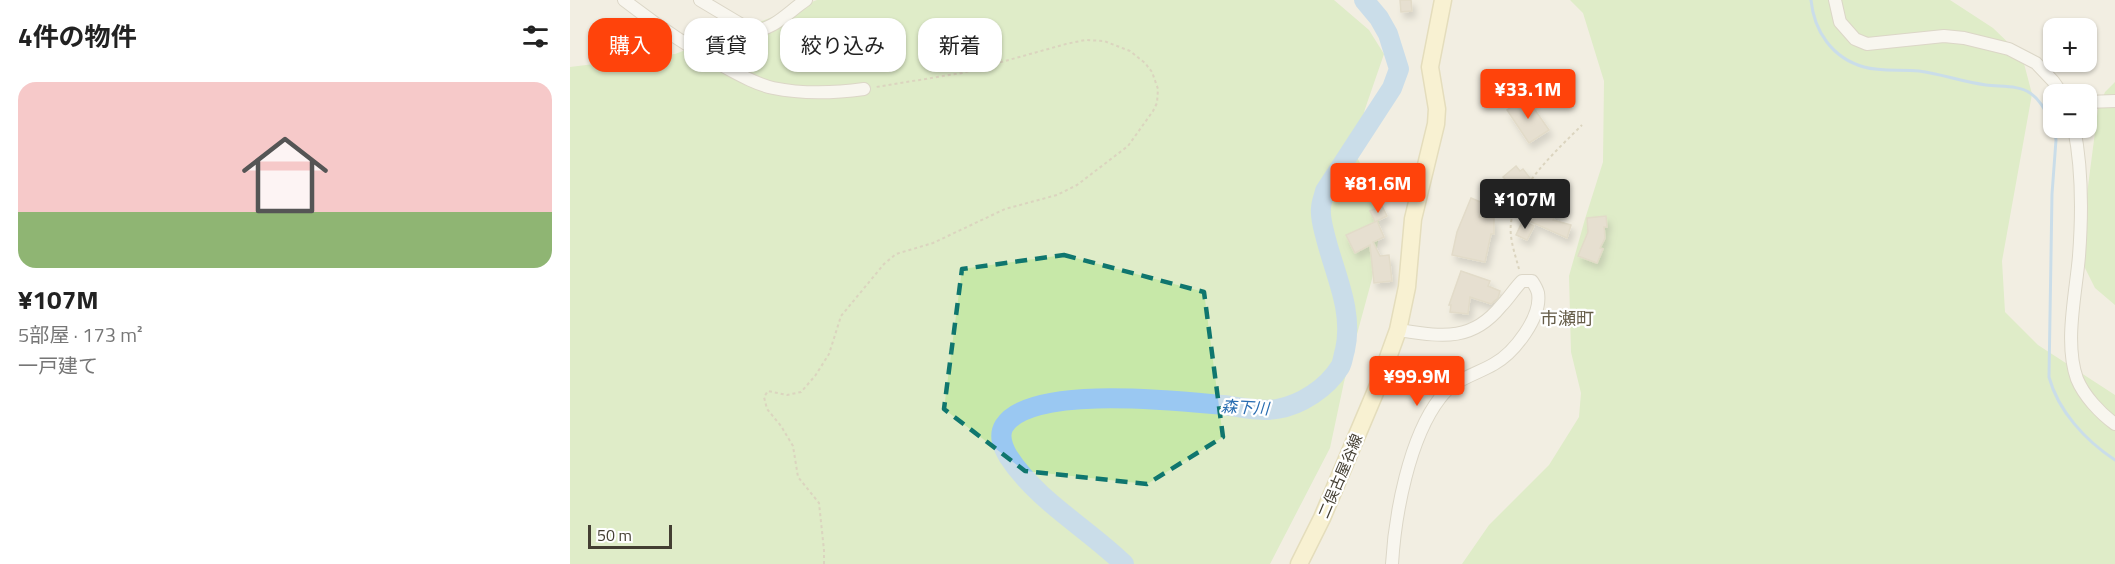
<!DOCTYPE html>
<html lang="ja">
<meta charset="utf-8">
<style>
:root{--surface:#fff;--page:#f6f6f6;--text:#222;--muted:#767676;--accent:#ff430b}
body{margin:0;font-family:"Titillium Web","Noto Sans JP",sans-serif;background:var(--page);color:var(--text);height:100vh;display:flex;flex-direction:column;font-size:22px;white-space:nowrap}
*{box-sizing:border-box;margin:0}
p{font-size:20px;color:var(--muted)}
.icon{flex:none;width:33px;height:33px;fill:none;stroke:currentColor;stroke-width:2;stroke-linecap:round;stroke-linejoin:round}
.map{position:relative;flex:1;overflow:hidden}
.panel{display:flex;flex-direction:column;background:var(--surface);width:570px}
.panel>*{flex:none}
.guide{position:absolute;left:18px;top:18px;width:570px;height:54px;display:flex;gap:12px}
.fabs{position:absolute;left:1473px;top:18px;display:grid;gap:12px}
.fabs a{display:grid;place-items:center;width:54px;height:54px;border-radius:12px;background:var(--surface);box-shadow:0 2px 4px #0004;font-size:30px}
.scale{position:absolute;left:18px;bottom:15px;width:84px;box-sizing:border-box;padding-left:6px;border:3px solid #433e32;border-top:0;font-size:16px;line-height:21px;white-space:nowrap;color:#433e32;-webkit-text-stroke:4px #fff;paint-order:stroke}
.price{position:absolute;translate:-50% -51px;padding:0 14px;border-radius:6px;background:var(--accent);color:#fff;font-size:20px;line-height:39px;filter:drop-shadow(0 2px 3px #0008)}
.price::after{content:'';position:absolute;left:50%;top:36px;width:18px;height:14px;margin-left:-9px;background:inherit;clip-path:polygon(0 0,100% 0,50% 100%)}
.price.current{background:#222;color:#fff}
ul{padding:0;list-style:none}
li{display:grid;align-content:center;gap:12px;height:318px;padding:0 18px}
li span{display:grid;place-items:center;height:186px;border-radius:18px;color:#555}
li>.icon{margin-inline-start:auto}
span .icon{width:108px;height:108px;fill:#fffc;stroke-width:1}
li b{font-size:26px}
h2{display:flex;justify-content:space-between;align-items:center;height:72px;padding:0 18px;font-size:26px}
.tag{padding:0 21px;border-radius:18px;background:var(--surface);box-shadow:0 2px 4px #0004;font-size:21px;line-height:54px}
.tag.current{background:var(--accent);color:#fff}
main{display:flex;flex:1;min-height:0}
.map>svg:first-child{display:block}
.green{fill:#c7e8a8}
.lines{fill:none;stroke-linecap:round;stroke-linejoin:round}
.stream{stroke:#9ac8f2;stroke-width:3}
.river{stroke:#9ac8f2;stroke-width:20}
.building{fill:#d7cdba;stroke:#cec3aa;stroke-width:1.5;filter:url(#shadow)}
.minor-casing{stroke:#c0b9a7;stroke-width:14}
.secondary-casing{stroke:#d3c78f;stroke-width:19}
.path{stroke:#bfb495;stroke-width:2;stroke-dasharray:3 3;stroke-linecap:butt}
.minor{stroke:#fff;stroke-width:12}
.secondary{stroke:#fff4be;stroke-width:16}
.marked{fill:none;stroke:#0f766e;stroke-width:4.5;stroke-dasharray:12 8;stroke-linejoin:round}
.labels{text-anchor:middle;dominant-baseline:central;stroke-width:4.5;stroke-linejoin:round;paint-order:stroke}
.street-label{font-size:15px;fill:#433e32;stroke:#fff}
.water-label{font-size:16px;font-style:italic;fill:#296db1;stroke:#fff}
.quarter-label{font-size:18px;fill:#665d49;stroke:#fff}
</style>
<main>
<section class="panel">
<h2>4件の物件<svg class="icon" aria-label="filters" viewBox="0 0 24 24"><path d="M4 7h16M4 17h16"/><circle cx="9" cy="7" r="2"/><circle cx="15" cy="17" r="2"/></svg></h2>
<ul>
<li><span style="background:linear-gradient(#f6c9c9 70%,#8fb573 0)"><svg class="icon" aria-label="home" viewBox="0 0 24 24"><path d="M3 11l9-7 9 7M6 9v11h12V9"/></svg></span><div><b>¥107M</b><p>5部屋 · 173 m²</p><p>一戸建て</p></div></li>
</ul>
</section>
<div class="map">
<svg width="1545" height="564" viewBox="0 0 1545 564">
<defs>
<filter id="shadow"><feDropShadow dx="3.5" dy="6" stdDeviation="3" flood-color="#0004"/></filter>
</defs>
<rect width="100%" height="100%" fill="#f2eee2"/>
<path class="green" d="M247,0h517l35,30 15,24 -19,55 -11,43 21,38 5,39 -8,50 -28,103 -14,66 -60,116h-700v-497l105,-13z
M1000,0h380l43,28 29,28 10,38 -30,167 3,51 33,33 77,50v169h-653l27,-39 60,-60 30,-48 2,-24 -10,-41 -2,-76 16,-57 18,-57 1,-81 -21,-68z
M1545,82v223l-20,-17 -16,-32 19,-147 7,-17z"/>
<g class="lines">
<path class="stream" d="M1241,0c3,31 21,58 53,67 17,5 37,2 55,4 23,3 43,11 67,14 14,2 33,0 44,8 12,8 17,22 24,34
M1484,128l2,12 -4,54 -3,183c9,34 37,64 66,83"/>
<path class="river" d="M554,564c-38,-37 -87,-63 -116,-108 -5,-9 -10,-20 -4,-30 25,-42 174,-25 219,-21 18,2 36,7 54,4 24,-4 50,-21 63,-42 3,-5 3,-11 5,-17 9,-40 -11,-77 -20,-115 -2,-8 -5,-18 -4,-27 0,-5 3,-12 4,-17l67,-103 7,-19 -11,-35 -9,-16 -15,-18"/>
</g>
<path class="building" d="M830,0h11l1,11 -11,1z
M956,97l23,33 -20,13 -22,-33z
M946,166l4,5 3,-2 7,9 -19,15 -7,-9 3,-3 -4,-4z
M901,198l14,6 -6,13 15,1v16h-3l-6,28 -33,-7 5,-23z
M972,202l16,8 -5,10 18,5 -4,13 -38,-17 4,-8 3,1z
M812,206l5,10 -12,6 -5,-11z
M1036,216l1,11h-3l1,11 -5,10 3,1 -6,14 -19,-7 10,-24 -1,-14z
M953,220l11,6 -7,14 -11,-5z
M807,221l7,16 -11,5 7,14 9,-1 3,26 -18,2 -4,-38 -15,8 -9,-18z
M891,271l29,10 -2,5 12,5 -2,7 -7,6 -21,-7 -2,17 -18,-2 1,-7h-2z"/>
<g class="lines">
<defs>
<path id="minor" d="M54,0c32,25 63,46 99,66 15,8 32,18 50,22 29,6 62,5 91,1
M130,0l52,31c22,-1 36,-19 54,-31
M1265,0l5,22 15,17 12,5 77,-8 20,2 45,11 27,14 17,18 9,13
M1516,102l29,-1
M1504,128c8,39 8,88 5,128 -3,37 -15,87 -2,123 7,17 23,34 38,45
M822,564c3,-50 17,-126 48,-166 14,-19 35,-23 54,-34 20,-11 48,-47 44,-71 -1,-4 -4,-9 -6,-12h-10c-8,8 -13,17 -21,25 -30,37 -61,30 -103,24"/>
<path id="secondary" d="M729,564l23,-46 55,-130 21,-58 9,-43 6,-68 23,-95 1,-15 -7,-42 13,-67"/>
</defs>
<use href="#minor" class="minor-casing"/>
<use href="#secondary" class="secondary-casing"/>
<path class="path" d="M949,269c-4,-15 -10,-31 -8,-46 4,-35 47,-74 71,-98
M254,564v-14l-5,-47 -21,-26 -5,-31 -12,-20 -14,-17 -3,-12 4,-6 19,4 14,-3 14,-16 14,-22 12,-38 43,-52 12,-10 37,-11 72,-34 52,-14 20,-10 51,-39 25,-35 4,-8 1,-14 -6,-17 -7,-9 -15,-12 -26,-10 -19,-1 -19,4 -104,29 -86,14"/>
<use href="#minor" class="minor"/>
<use href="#secondary" class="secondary"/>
</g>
<path d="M0 0H1545V564H0ZM494,255l140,37 19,145 -76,47 -122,-13 -81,-62 18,-140z" fill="#f2eee2" fill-opacity=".55" fill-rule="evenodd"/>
<path class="marked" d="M494,255l140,37 19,145 -76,47 -122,-13 -81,-62 18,-140z"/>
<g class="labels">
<g class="street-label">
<text transform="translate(770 476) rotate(-67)">二俣古屋谷線</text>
</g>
<g class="water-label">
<text transform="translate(675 407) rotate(3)">森下川</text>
</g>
<g class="quarter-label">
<text x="997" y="318">市瀬町</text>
</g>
</g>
</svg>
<div class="fabs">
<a>+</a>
<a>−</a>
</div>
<div class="scale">50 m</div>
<b class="price" style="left:958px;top:120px">¥33.1M</b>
<b class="price" style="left:808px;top:214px">¥81.6M</b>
<b class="price current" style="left:955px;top:230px">¥107M</b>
<b class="price" style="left:847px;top:407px">¥99.9M</b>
<div class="guide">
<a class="tag current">購入</a>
<a class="tag">賃貸</a>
<a class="tag">絞り込み</a>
<a class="tag">新着</a>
</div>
</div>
</main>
